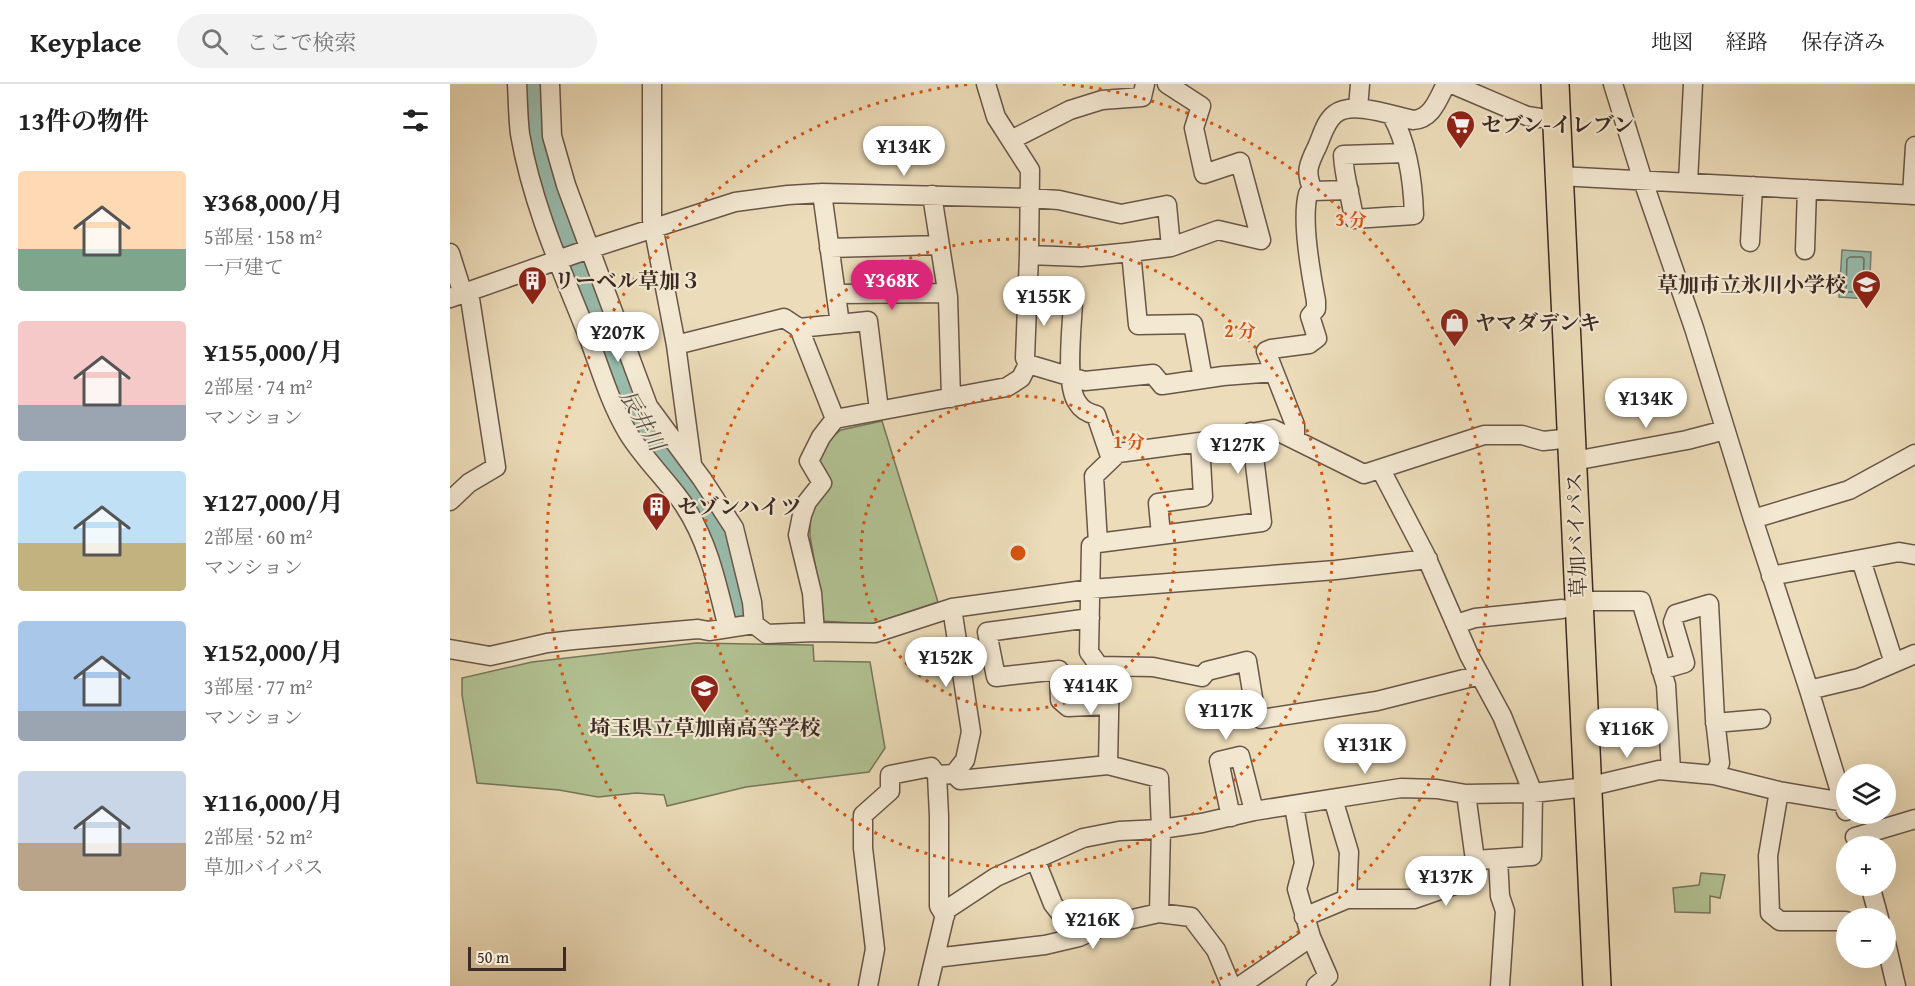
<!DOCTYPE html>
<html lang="ja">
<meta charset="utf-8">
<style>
:root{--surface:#fff;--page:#f2f2f2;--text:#222;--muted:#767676;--line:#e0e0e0;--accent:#db2777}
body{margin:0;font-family:"Gentium Book Plus","Noto Serif JP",serif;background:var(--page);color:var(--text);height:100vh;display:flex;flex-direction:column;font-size:22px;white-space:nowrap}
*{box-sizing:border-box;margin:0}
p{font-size:20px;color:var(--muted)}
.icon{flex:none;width:33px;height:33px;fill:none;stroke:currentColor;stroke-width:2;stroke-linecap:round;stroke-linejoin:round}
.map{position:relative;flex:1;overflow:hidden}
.sheet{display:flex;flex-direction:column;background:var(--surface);width:450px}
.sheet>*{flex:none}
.buttons{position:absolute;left:1386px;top:680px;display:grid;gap:12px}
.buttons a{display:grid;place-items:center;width:60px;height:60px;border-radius:50%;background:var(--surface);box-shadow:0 6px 24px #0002;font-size:30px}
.scale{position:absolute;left:18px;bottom:15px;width:98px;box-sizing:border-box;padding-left:6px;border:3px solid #3c2a23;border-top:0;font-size:16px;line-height:21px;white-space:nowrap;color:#3c2a23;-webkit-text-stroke:4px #f3e8d2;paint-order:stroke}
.price{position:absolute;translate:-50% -51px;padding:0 14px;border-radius:21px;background:#fff;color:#222;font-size:20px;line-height:39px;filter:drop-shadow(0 2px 3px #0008)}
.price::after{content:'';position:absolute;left:50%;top:36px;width:18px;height:14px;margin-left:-9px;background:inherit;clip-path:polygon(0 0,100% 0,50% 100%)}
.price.current{background:var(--accent);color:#fff}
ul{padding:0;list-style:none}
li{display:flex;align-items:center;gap:18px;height:150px;padding:0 18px}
li span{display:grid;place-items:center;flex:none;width:168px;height:120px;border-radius:6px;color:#555}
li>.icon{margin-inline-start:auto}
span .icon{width:72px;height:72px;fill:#fffc;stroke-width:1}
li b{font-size:26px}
h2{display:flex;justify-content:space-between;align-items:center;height:72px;padding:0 18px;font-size:26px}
header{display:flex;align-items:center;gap:36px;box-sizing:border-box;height:84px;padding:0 30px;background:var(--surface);border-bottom:2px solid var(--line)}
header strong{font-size:28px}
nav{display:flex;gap:33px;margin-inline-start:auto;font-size:21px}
.search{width:420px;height:54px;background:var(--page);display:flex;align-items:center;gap:15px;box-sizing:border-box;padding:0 21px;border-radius:33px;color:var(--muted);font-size:22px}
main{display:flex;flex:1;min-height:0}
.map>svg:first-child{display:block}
.green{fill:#b2c293;stroke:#77765b;stroke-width:1.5}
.water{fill:#99bcad;stroke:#748276;stroke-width:1.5}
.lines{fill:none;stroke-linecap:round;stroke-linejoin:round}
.shore{stroke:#6a7368;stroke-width:1.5}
.river{stroke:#99bcad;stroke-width:24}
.minor-casing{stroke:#685648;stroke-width:21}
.highway-casing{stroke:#3c2a23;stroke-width:30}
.minor{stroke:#f3e8d2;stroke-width:18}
.highway{stroke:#ecdcb9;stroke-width:27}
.ring{fill:none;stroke:#d7540e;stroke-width:3;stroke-dasharray:3 6}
.labels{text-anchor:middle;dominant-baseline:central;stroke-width:4.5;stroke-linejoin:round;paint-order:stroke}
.poi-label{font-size:21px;font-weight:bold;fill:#3c2a23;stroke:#f3e8d2;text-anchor:start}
.street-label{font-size:21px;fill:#3c2a23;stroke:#f3e8d2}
.water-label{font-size:22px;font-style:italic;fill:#534e46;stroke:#f3e8d2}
.centre{fill:#d7540e;stroke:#f3e8d2;stroke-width:3}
.ring-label{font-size:18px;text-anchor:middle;font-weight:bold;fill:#d7540e;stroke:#f3e8d2;stroke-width:4.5;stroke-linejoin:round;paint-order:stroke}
</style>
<header>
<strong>Keyplace</strong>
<div class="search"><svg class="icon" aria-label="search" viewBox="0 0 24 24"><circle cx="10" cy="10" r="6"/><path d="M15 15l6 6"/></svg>ここで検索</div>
<nav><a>地図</a><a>経路</a><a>保存済み</a></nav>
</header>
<main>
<section class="sheet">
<h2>13件の物件<svg class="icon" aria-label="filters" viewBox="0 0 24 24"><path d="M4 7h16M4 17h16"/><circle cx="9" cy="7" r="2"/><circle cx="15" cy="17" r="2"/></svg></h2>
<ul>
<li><span style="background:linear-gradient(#ffd9b3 65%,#7fa58c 0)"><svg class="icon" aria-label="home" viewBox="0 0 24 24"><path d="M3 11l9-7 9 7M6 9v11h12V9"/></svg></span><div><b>¥368,000/月</b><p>5部屋 · 158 m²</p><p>一戸建て</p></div></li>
<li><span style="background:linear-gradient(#f6c9c9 70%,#9aa5b1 0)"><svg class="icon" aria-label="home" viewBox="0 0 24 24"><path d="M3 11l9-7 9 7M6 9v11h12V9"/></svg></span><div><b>¥155,000/月</b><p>2部屋 · 74 m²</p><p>マンション</p></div></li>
<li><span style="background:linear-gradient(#bfe0f5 60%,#c2b280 0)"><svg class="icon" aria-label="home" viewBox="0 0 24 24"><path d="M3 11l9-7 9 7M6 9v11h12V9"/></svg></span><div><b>¥127,000/月</b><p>2部屋 · 60 m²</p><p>マンション</p></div></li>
<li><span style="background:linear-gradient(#a9c7e8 75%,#9aa5b1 0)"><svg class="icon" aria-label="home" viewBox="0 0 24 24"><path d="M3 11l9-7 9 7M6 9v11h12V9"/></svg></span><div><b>¥152,000/月</b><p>3部屋 · 77 m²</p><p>マンション</p></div></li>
<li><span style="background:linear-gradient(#c9d6e8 60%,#b9a48a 0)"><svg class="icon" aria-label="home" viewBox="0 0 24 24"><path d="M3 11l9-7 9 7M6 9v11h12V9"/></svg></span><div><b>¥116,000/月</b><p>2部屋 · 52 m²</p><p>草加バイパス</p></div></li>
</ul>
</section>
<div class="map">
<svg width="1465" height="902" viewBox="0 0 1465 902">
<rect width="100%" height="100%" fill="#ecdcb9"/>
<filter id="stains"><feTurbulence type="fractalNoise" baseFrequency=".00333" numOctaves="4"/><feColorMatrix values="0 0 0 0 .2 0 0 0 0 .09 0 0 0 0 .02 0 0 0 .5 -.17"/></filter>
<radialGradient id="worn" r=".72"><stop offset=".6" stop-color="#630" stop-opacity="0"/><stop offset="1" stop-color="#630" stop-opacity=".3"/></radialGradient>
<path class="green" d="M432,337l56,181 -66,22 -50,-3 -2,-29 -10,-56v-21l7,-52 10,-22 14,-11z
M246,559l117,2 1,16 56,1 15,86 -16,24 -123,15 -79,19 -3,-11 -28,-2 -38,4 -39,-7 -82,-7 -15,-88v-17l70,-16z
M1251,789l24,2 -5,23 -10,-2v17l-35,-1 -2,-24 26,-3z"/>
<path class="water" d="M1392,166l29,2 -2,47 -30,-2z"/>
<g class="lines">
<path class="shore" d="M1400,173h12l2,2 -1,31 -2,2h-13l-2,-2 1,-31z"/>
<path class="river" d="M82,0l1,44 9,41 76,208 17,39 14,22 51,63 21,42 16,65"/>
<defs>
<path id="minor" d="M67,0c1,17 1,34 3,50 12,70 42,137 68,202 12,32 22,67 40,97 16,26 39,47 56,72 25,38 33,80 44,123
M100,0l2,52 14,49 82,221 54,73 32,49 18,74 2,22
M202,0v136l24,125 16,119
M536,0l10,33 34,53 -1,85 -4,103 3,6 57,17 68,-7 9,11 61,-9 51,-4
M1002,0l75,32 13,2
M1163,0l30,97 51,147 59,191 56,171 37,121
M908,24l2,-24
M942,32c16,29 21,66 22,99l-60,4c-3,-22 -10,-42 -11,-64l63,-2
M561,56l59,-30 32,-10 40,-3 3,-13
M1109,92l356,19
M1238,98l5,-98
M863,107c-8,-19 -5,-26 4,-44 5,-11 8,-25 18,-33 17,-14 58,2 78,6 19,-1 25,-21 33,-36
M372,109l18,131
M482,111l16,102 3,101
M1462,111l3,-49
M1300,158l3,-56
M379,164l111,-3
M1355,166l2,-61
M681,168l7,73 55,-1 10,55
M0,169l13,41
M579,171l52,2 50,-5 40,-5 47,-17 43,10 -21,-78 -36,12 -10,-46 7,-22 -34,-22
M386,210l111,-1
M0,214l139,-49 146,-47 53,-7 34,-2 208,5 29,2 62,14 46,-9 4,42
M577,215l43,1 3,3c-1,22 -8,82 4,99 4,7 10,11 19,13l15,44
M349,244l69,-7 11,89
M226,261l108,-27 15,10 36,91
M801,348l11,90 -164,21 -7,3 -2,106 10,14 54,1 49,10 5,-6 40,-10 9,55 5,3 116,-18 103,-26
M845,355v-14l-29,-74 5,-2 38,-5 8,-6 -7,-22 6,-7v-8c-5,-27 -15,-81 -8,-107l5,-3 36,-1
M1124,377l113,-21 38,-10
M931,386l44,84 44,101 33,61 31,77 -1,63 -57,4
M0,417l19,-18 27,-16 -27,-175
M1303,435l96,-29 66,-36
M711,451l-3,-32 45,-6 -3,-55
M648,459l-4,-67 24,-23 82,-11 73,-13 91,45 120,-39h38l21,6 29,-3
M1411,476l33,103
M1321,492l128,-24 16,3
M1128,517h63l25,84 5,85
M502,524l19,124 -6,28 -11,14
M640,534l-103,14 9,45 63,-7 1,30 8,7 41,-2
M1006,540l19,-6 87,-9
M365,548l-3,-39 -14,-58 4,-20 5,-13 15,-19 -13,-22 12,-24 14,-18 172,-32 14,-9 7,-14
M0,565l40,7 57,-13 26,-3 125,-11 11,2 45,-7 13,10 48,-2 60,1 77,-25 139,-19 245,-19 92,-11
M1211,586l24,-7 -12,-41 3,-8 33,-10 6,115 5,44 -6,12
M1359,606l50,-12 56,-24
M1265,639l46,-4
M658,681l2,-98
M487,691l17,-1 6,6 148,-15 51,13 2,51 -2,84
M1329,707l-11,65 2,57 10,8h66
M883,715l16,53 -2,47
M844,722l10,57 -7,26 14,48 17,39 -12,10
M781,733l-12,-56 21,-5 14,55
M1405,753l60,-18
M585,775l18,45 26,33
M1048,775l2,37 5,15 -5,75
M1420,801l9,33
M854,833l43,-18h67l49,-17 12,-22 -9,-66
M1436,859l10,43
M485,874l110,-13 34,-8 27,-12 53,-12 32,4 25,33 15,36
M418,902l7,-37 -12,-101v-33l27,-24v-16l41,-8 6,8 2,41v90l6,10
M478,902l18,-76 50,-33 87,-39 36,-7 42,-2 41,-6 52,-12 147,-23 36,1 29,5 67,-1 54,-6 72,-17 55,5 65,16 65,11
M790,902l71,-49"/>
<path id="highway" d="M1105,0l42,902"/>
</defs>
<use href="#minor" class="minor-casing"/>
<use href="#highway" class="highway-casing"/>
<use href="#minor" class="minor"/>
<use href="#highway" class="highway"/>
</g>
<g class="ring">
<circle cx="568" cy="469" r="157"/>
<circle cx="568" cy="469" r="314"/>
<path d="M380 901A471 471 0 0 1 523 0M613 0A471 471 0 0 1 756 901"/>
</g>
<defs>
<symbol id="supermarket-pin" viewBox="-11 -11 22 30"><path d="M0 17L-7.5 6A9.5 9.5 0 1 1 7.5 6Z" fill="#8f2418" stroke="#f3e8d2"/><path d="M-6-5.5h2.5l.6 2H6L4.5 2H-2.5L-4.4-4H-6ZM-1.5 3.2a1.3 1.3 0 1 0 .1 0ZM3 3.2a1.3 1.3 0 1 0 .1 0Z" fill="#fff"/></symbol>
<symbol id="building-pin" viewBox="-11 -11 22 30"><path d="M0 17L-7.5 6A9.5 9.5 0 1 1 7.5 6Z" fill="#8f2418" stroke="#f3e8d2"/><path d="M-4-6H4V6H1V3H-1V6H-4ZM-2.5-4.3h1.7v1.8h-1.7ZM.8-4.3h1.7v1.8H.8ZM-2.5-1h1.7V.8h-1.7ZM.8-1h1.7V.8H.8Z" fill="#fff"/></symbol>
<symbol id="school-pin" viewBox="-11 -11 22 30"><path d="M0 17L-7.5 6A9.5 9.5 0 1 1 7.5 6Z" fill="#8f2418" stroke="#f3e8d2"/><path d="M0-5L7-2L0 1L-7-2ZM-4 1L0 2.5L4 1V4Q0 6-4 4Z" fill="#fff"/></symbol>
<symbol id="shop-pin" viewBox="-11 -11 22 30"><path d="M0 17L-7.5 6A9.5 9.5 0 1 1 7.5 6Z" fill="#8f2418" stroke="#f3e8d2"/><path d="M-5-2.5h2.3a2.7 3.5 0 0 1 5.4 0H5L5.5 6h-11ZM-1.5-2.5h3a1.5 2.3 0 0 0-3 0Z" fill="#fff"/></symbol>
</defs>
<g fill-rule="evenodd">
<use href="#supermarket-pin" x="994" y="24" width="33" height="45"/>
<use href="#building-pin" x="66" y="180" width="33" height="45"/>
<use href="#school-pin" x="1400" y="184" width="33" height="45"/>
<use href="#shop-pin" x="988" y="222" width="33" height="45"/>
<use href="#building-pin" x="190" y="406" width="33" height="45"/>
<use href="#school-pin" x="238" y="588" width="33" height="45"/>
</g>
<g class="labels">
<g class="poi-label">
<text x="1031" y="40">セブン-イレブン</text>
<text x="104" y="196">リーベル草加３</text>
<text x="1396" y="200" text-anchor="end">草加市立氷川小学校</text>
<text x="1025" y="238">ヤマダデンキ</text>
<text x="227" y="422">セゾンハイツ</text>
<text x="255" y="643" text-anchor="middle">埼玉県立草加南高等学校</text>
</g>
<g class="street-label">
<text transform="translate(1126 451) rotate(-92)">草加バイパス</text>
</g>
<g class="water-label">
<text transform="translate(193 336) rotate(60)">辰井川</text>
</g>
</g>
<circle cx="568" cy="469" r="9" class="centre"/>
<g class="ring-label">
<text x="901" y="142">3 分</text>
<text x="790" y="253">2 分</text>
<text x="679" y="364">1 分</text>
</g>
<rect width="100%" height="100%" filter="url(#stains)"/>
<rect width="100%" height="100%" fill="url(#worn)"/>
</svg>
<div class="buttons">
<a><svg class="icon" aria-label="layers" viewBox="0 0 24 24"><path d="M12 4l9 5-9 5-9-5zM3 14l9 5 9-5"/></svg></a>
<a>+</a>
<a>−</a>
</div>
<div class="scale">50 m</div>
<b class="price" style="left:454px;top:93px">¥134K</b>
<b class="price current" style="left:442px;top:227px">¥368K</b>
<b class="price" style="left:594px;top:243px">¥155K</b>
<b class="price" style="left:168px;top:279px">¥207K</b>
<b class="price" style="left:1196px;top:345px">¥134K</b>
<b class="price" style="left:788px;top:391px">¥127K</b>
<b class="price" style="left:496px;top:604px">¥152K</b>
<b class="price" style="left:641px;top:632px">¥414K</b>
<b class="price" style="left:776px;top:657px">¥117K</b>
<b class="price" style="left:1177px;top:675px">¥116K</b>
<b class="price" style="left:915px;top:691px">¥131K</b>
<b class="price" style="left:996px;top:823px">¥137K</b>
<b class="price" style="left:643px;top:866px">¥216K</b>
</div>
</main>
